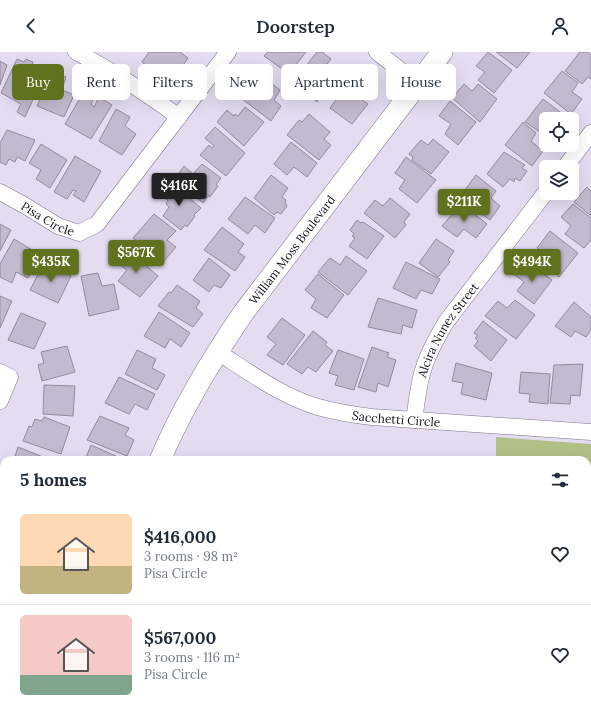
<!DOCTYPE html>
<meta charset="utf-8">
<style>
:root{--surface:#fff;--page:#f2f2f3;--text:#1f2937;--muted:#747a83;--line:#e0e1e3;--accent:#61721f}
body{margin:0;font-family:Lora,serif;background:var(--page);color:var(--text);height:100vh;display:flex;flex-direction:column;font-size:15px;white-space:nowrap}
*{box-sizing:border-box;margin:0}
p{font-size:13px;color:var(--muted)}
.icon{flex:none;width:22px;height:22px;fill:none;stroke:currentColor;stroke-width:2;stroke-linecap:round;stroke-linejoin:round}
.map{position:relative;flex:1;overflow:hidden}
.drawer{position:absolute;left:0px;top:404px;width:591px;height:256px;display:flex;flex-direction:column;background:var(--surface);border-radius:12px 12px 0 0;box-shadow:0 4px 16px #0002}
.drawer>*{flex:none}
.banner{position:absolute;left:12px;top:12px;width:567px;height:36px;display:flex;gap:8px}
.fabs{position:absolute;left:539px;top:60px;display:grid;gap:8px}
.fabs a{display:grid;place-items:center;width:40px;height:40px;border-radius:6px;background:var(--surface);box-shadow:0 4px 16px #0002;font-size:20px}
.price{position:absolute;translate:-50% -34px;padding:0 9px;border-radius:4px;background:var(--accent);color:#fff;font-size:13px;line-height:26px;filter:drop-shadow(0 1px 2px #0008)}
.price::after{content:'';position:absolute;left:50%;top:24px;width:12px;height:9px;margin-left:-6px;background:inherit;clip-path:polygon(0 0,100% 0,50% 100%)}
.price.on{background:#222;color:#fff}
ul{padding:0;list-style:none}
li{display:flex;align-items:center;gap:12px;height:100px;padding:0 20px}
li+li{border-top:1px solid var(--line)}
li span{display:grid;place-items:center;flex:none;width:112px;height:80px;border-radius:6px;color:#555}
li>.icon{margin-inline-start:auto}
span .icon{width:48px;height:48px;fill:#fffc;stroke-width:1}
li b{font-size:17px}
h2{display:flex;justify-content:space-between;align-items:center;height:48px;padding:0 20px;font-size:17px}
.pill{padding:0 14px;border-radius:6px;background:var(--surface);box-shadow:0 4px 16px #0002;font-size:14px;line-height:36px}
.pill.on{background:var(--accent);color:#fff}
header{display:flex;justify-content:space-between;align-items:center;height:52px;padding:0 20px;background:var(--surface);font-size:18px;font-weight:600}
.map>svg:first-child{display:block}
.green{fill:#b1c086}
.building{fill:#c2bbcf;stroke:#918b9e}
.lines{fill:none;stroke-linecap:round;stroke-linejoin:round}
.minor-casing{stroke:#7c7588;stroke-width:17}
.tertiary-casing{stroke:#7c7588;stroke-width:22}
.minor{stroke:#fff;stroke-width:16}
.tertiary{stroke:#fff;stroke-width:21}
.labels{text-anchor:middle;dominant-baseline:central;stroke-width:3.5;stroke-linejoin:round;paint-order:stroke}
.street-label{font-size:12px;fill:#131118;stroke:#fff}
</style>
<header><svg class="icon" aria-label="back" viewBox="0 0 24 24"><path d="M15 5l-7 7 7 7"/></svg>Doorstep<svg class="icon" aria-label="person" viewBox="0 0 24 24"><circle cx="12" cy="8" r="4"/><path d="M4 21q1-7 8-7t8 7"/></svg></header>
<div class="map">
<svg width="591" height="660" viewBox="0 0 591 660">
<rect width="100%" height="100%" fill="#e4ddf2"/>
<path class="green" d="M496,385l95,7v268h-94v-4h90v-248h-91z
M174,656h97l1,4h-97z
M285,656h109v4h-109z"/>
<path class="building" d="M149,0h31l8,6 -11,16 -10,-7 -7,9 -18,-14z
M268,0h38l-17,22 -25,-18z
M317,0h5l9,7 -7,9 2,1 2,-3 10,8 -21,28 -24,-20z
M488,0l24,18 -18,23 -16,-13 7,-8 -9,-6z
M496,0h34l-13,16z
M580,0h8l3,3v24l-3,-2 -6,7 -17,-13z
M17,7l7,3 2,-3 7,3 -1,3 14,6 -21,46 -8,-5 4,-8 -20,-11z
M0,9l7,4 -7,20z
M52,19l14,6 -4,13 12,5 -10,22 -27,-11z
M562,19l16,12 -6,9 10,7 -11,15 -27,-21z
M258,21l22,17 -6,10 7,6 -10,15 -33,-25z
M353,24l15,12 -8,10 8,6 -16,20 -22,-16z
M464,32l8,7 6,-7 19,15 -17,23 -28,-24z
M83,41l10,7 -2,4 3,3 5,-10 13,8 -21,34 -26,-15z
M543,47l21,16 -3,4h-15v12l-3,3 -18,-12z
M450,49l26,21 -18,23 -13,-11 6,-10 -12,-8z
M245,55l19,15 -20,24 -27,-24 10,-12 7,6 1,-2 3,2z
M116,57l14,8 -5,9 11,8 -14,21 -23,-14z
M309,62l21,18 -6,7 7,6 -12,15 -32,-25 12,-15 3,2z
M523,70l13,11 -5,8 12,10 -11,15 -27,-21z
M215,75l30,26 -19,23 -26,-21 9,-10 3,3 2,-2 -9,-8z
M7,78l28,10 -10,21 -8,-4 -2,5 -6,-3 -3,6 -6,-3v-19z
M433,87l16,13 -18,22 -19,-14 1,-3 -4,-3 12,-14 7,5z
M291,90l26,21 -10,14 -13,-10 -7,8 -13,-11z
M41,92l26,16 -17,28 -14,-9 5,-9 -12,-7z
M504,100l21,13 -3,3 5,3 -7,10 -5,-3 -1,4 -4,-3 -7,8 -16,-13z
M75,104l26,15 -17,31 -11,-7 3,-4 -3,-1 -6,9 -13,-7z
M406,105l30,23 -19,23 -18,-14 6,-9 -10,-7z
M202,112l19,14 -5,7 2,1 -8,11 -1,-2 -6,8 -28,-24 9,-13 9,8z
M271,123l17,13 -6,9 4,3 -1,3 2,3 -6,8 -4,-2 -3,3 -20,-17z
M476,123l20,16 -5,7 9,8 -10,14 -31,-22z
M171,131l30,25 -7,7 1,1 -8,11 -2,-2 -4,5 -18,-14 6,-9 -3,-3 2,-4 -7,-3z
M587,135l4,4v25l-17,-14z
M245,145l30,21 -10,15 -10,-8 -7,9 -20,-15z
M390,146l20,16 -6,8 2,3 -11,13 -31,-25 11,-13 8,6z
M461,152l26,20 -11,14 -12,-9 -7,8 -15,-11z
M573,152l18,14v22l-7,8 -19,-14 6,-8 -10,-9z
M154,162l22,17 -9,9 9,7 -12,14 -31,-23z
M357,168l4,3 2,-1 21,14 -17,23 -18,-13 6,-8 -3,-2 2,-2 -4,-4z
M0,172l11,6 -11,21z
M222,175l22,17 -6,8 7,5 -10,14 -31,-21z
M550,179l28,22 -19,24 -14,-12 5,-8 -13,-9z
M14,187l28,17 -14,22 -12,-6 -4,11 -12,-6v-13z
M436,187l18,12 -6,9 2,2 -12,15 -19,-14z
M128,198l30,26 -18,21 -22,-16 9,-11 -10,-7z
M346,204l21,15 -19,24 -30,-23 12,-14 10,7z
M209,206l21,17 -9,13 -7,-3 -5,7 -16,-12z
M406,210l34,17 -8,15 -11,-4 -5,9 -23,-11z
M526,210l26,18 -18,24 -17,-13 7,-9 -9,-7z
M44,211l27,13 -13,27 -28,-13z
M98,221l4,13 12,-2 5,25 -30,7 -8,-40z
M318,222l26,21 -17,23 -16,-10 5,-9 -11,-9z
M177,233l23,16 -4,7 7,6 -10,13 -35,-21 11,-14 2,1z
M0,244l12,5 -12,27z
M378,246l39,12 -5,18 -9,-3 -2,9 -33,-7z
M515,248l20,15 -19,24 -31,-23 13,-15 9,7z
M574,250l17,15v13l-5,7 -11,-6 -4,6 -16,-11z
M159,260l31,21 -9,14 -11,-8 -5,9 -21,-12z
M21,261l25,10 -12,26 -26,-9z
M282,266l23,17 -22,30 -16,-10 9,-11 -9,-7z
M483,269l24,19 -16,21 -17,-15 4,-5 -3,-3 3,-2 -4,-3z
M313,279l14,11 -2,3 8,6 -17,21 -8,-5 -6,7 -15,-10z
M67,294l8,26 -33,9 -4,-16 6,-2 -3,-11z
M372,295l17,6 -2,4 9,3 -8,27 -10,-4 -2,9 -18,-5z
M137,298l19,9 -4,9 13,7 -8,15 -32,-16z
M338,298l26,9 -10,31 -19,-5 3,-9 -9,-3z
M456,311l36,10 -6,27 -25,-6 2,-11 -11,-2z
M583,312l-3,32 -9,-1 -1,9 -20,-1 4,-38z
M521,320l29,2 -2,30 -19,-2 1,-8 -11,-1z
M119,325l36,17 -8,16 -12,-6 -6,10 -24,-11z
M44,333l31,1 -2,30 -30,-2z
M100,364l29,12 -4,7 9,5 -7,16 -40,-16z
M44,365l26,10 -9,27 -38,-13 6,-15 3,1 3,-8 7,2z
M91,393l34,15h-40z
M18,395l30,12 -1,1h-33z
M3,439h1v17l-4,-1v-9z
M0,460l4,1v29h-3l2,-6h-3z
M0,496l4,1v29h-4z
M0,531h4v29l-4,-1z
M0,564h4v28l-4,-1z
M0,598h4v29l-4,-1z
M48,656h27v4h-27z"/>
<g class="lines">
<defs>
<g id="minor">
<path d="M76,0c37,19 70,41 103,65"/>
<path d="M377,0l41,32"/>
<path d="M565,115l26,-34"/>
<path id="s1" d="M0,140l24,13 34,21 21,7 18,-9 131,-172"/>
<path id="s2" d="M216,299c33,21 65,45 102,56 18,5 36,8 54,10l219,15"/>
<path d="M0,320l10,5 -10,24"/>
<path id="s3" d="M414,368c3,-18 4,-36 10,-53 5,-16 14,-31 22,-45l100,-130"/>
</g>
<g id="tertiary">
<path id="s4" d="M160,408c23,-54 51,-100 84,-148l198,-260"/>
<path d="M113,656v4"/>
</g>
</defs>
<use href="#minor" class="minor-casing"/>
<use href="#tertiary" class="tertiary-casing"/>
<use href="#minor" class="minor"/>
<use href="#tertiary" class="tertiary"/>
</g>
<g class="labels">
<g class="street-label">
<text stroke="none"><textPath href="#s1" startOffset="55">Pisa Circle</textPath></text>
<text stroke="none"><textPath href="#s4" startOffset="249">William Moss Boulevard</textPath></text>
<text stroke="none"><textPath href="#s3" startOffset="98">Alcira Nunez Street</textPath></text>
<text stroke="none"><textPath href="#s2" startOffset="196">Sacchetti Circle</textPath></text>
</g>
</g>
</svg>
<div class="fabs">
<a><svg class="icon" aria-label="locate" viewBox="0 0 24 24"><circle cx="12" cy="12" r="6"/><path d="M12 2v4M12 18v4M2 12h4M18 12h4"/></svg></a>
<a><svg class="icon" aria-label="layers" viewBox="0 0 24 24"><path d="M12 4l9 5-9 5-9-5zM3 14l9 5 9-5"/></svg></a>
</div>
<b class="price on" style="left:179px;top:155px">$416K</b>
<b class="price" style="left:464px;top:171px">$211K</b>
<b class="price" style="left:136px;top:222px">$567K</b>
<b class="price" style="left:51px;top:231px">$435K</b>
<b class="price" style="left:532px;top:231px">$494K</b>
<div class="banner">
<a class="pill on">Buy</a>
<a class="pill">Rent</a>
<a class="pill">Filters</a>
<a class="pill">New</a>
<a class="pill">Apartment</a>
<a class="pill">House</a>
</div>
<section class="drawer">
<h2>5 homes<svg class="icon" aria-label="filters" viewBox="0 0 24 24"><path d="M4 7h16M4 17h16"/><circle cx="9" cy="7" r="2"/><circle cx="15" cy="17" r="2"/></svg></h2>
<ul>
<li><span style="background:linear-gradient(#ffd9b3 65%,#c2b280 0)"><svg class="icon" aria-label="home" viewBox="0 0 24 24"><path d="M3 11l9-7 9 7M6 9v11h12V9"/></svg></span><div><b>$416,000</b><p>3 rooms · 98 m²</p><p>Pisa Circle</p></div><svg class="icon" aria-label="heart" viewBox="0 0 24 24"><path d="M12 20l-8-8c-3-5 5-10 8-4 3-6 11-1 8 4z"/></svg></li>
<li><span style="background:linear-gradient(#f6c9c9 75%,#7fa58c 0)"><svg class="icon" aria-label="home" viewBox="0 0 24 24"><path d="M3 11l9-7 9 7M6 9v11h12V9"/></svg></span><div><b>$567,000</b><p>3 rooms · 116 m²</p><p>Pisa Circle</p></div><svg class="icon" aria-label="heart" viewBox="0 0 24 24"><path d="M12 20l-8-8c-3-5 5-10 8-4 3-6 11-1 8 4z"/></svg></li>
</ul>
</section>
</div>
